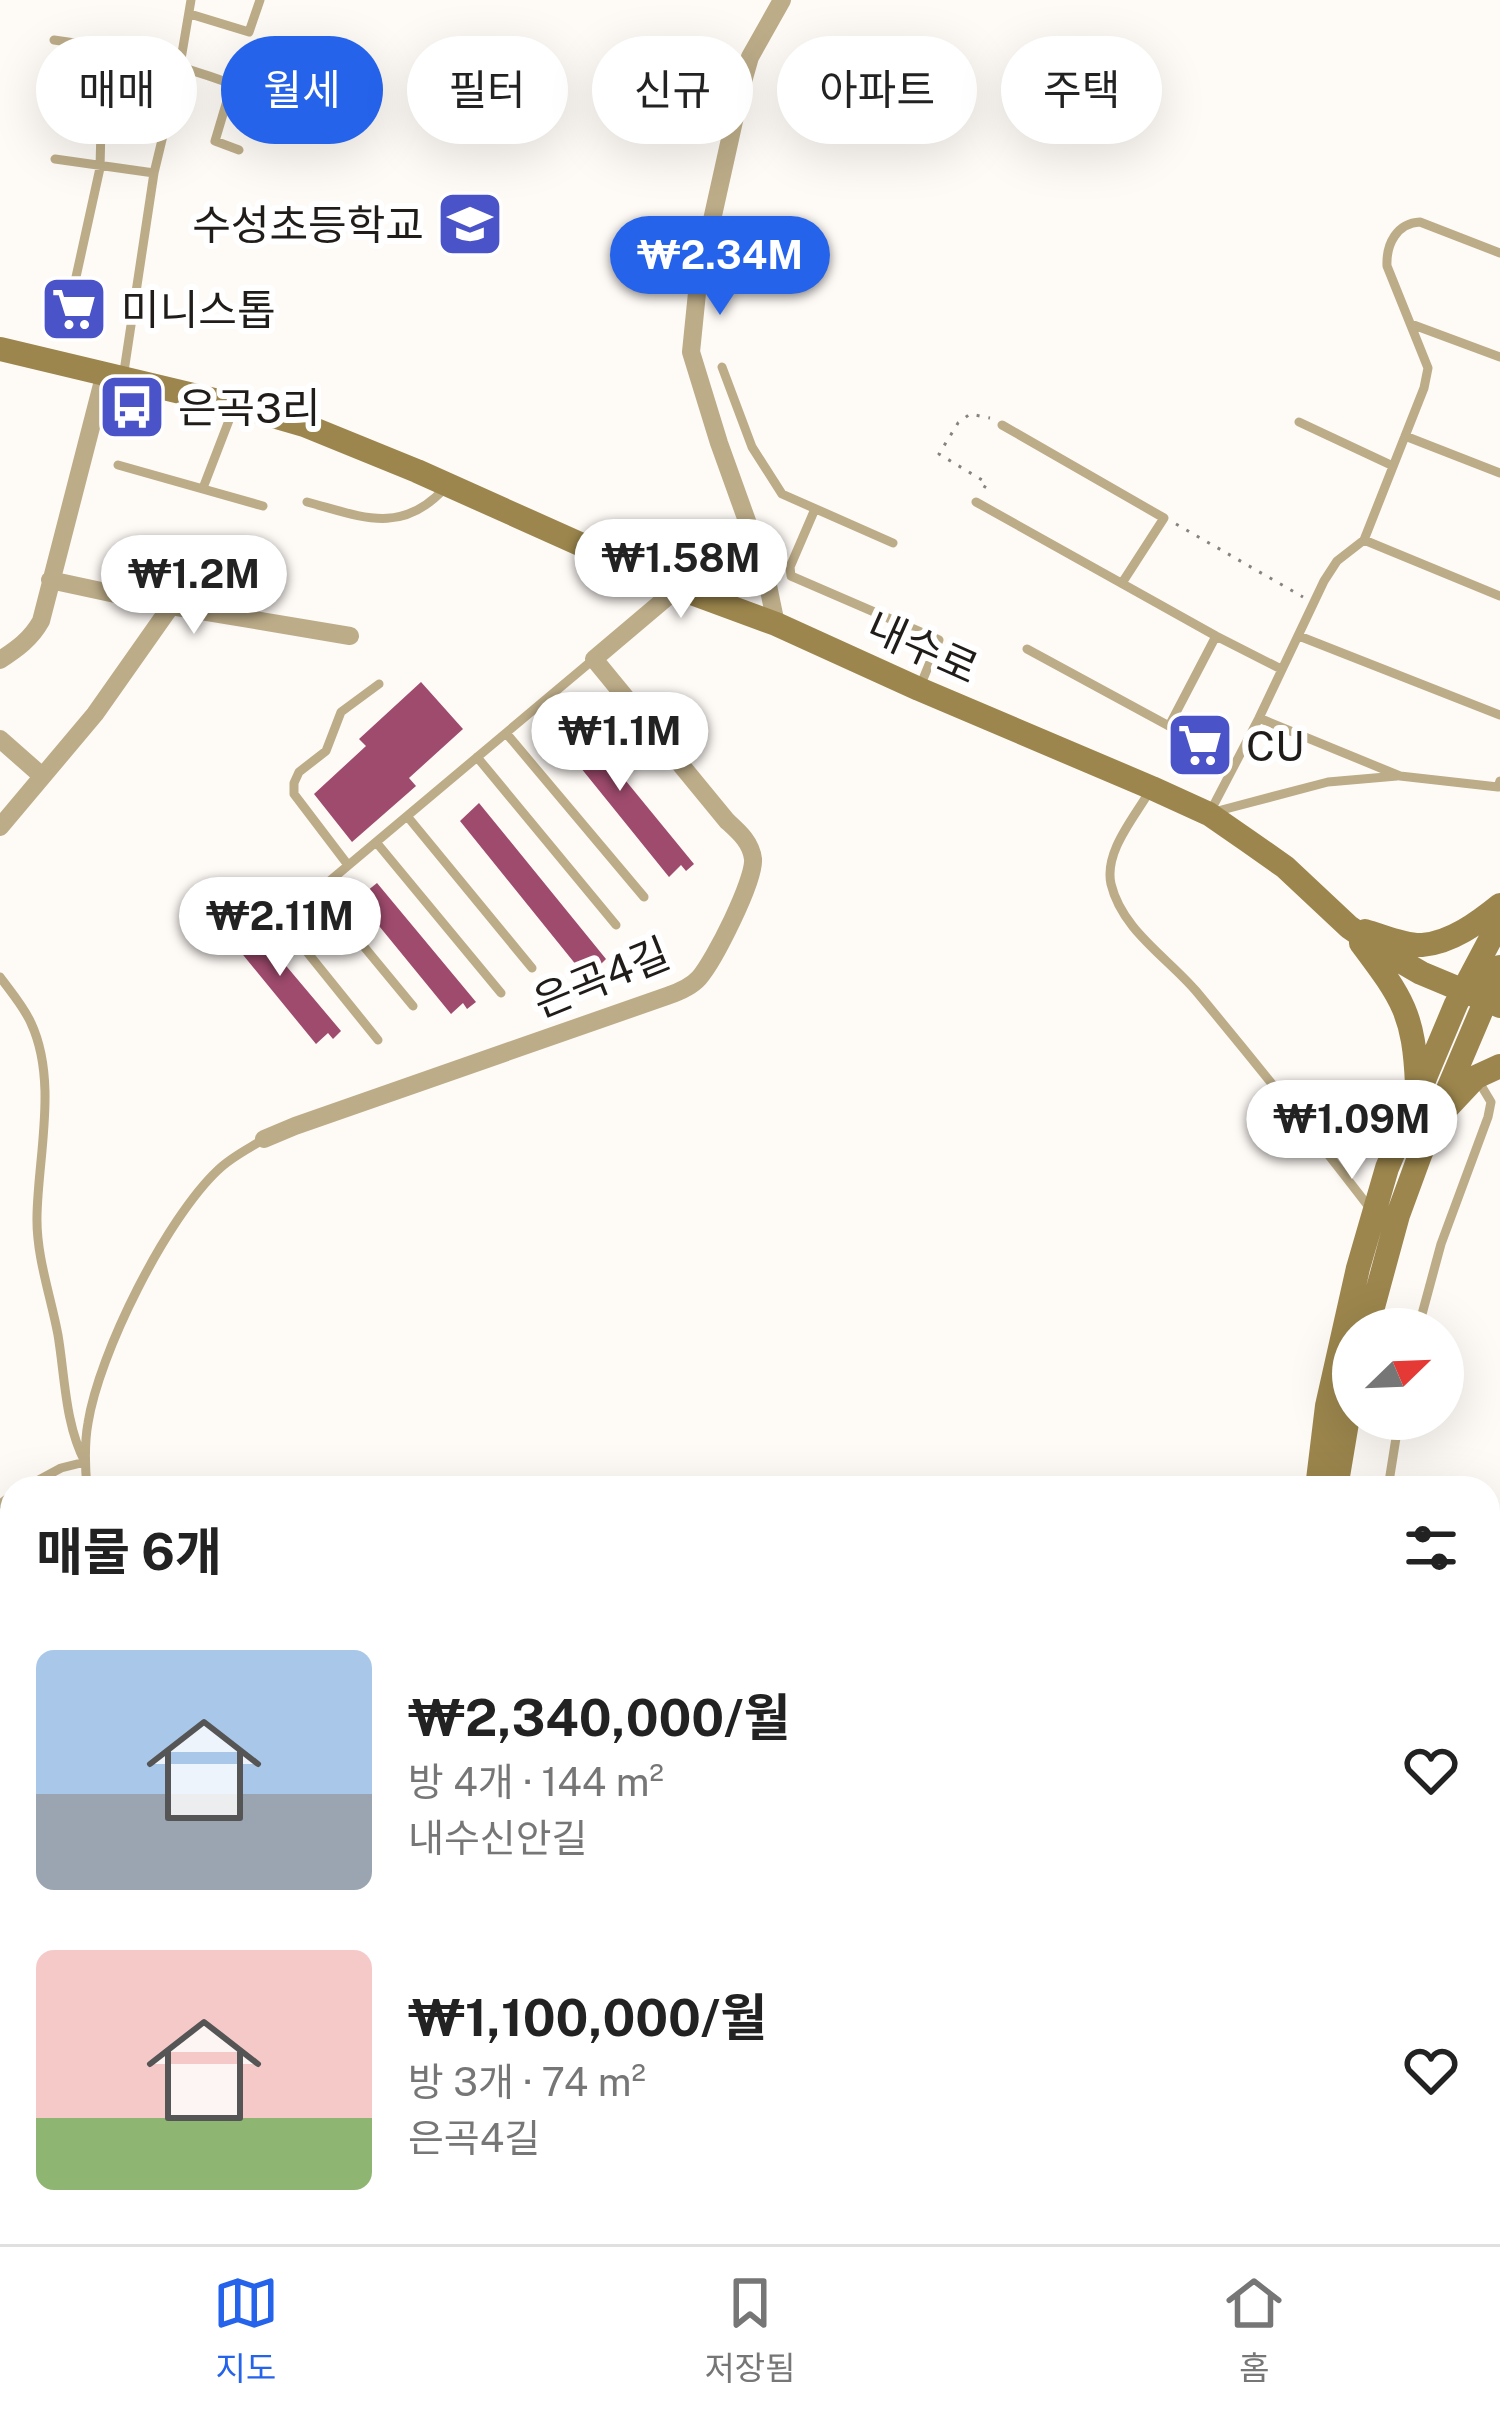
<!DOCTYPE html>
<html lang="ko">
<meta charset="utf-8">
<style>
:root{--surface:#fff;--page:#f6f6f6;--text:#222;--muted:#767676;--line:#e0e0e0;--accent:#2563eb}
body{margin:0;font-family:"Public Sans","Noto Sans KR",sans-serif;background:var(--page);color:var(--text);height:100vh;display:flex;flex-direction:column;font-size:45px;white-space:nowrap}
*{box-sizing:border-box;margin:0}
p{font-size:39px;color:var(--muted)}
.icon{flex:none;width:66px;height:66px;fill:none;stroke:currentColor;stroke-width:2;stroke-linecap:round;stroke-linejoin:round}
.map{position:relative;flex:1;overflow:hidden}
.panel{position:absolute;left:0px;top:1476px;width:1500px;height:768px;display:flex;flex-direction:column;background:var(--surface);border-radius:36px 36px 0 0;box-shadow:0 12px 48px #0002}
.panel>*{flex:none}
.banner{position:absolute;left:36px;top:36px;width:1428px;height:108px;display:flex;gap:24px}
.needle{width:78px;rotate:67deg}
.tools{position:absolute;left:1332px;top:1308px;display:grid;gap:24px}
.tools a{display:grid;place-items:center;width:132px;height:132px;border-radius:50%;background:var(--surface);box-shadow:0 12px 48px #0002;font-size:60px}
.price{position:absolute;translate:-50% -102px;padding:0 27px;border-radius:42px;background:#fff;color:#222;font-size:39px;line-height:78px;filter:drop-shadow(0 3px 6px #0008)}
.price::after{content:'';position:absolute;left:50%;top:72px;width:36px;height:27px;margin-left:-18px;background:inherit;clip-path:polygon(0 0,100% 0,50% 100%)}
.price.selected{background:var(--accent);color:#fff}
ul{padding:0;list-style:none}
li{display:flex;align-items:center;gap:36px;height:300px;padding:0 36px}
li span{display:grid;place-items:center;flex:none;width:336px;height:240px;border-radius:18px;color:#555}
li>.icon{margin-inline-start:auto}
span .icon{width:144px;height:144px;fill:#fffc;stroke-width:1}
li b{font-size:51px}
h2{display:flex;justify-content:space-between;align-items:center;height:144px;padding:0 36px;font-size:51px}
.pill{padding:0 42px;border-radius:54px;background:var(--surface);box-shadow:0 12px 48px #0002;font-size:42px;line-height:108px}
.pill.selected{background:var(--accent);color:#fff}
.menu{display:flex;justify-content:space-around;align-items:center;height:168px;border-top:3px solid var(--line);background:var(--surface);font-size:33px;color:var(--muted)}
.menu a{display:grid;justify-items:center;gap:6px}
.menu .selected{color:var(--accent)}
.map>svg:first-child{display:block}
.building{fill:#9f4b6d}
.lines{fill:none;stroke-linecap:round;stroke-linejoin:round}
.path{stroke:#86827e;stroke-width:3;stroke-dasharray:3 9;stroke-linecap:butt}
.lane{stroke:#bcac88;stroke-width:9}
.street{stroke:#bcac88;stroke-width:18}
.secondary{stroke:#9c864d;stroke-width:24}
.labels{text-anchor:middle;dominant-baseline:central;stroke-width:12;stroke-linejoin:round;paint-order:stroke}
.poi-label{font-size:42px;fill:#201c19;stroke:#fff;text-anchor:start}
.street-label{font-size:42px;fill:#201c19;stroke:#fff}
</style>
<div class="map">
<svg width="1500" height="2244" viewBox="0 0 1500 2244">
<rect width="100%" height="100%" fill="#fefaf6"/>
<path class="building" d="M421,682l42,47 -54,49 7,8 -64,56 -38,-48 52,-48 -7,-7z
M567,709l127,155 -8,7 -5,-6 -12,12 -122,-151z
M479,803l127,156 -8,8 -5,-7 -12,11 -121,-150z
M377,883l99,119 -9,7 -4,-6 -12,11 -94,-115z
M240,911l101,120 -8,8 -5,-6 -12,11 -95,-116z"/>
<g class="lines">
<path class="path" d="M984,488l3,-5 -48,-29 19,-31 12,-9 20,4
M1176,524l127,73"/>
<path class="lane" d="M190,14l59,18 11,-32
M54,40c62,8 120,23 178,44l-17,57 24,9
M55,159l99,14
M76,277l24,-109 3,-122
M1411,324l89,33
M722,367l30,80 30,47 111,49
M123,378l31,-205 26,-108 11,-65
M1299,422l94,44
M1002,425l162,93 -42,65
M1405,436l95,37
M118,465l145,41
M203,488l30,-78
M307,502c53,14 93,34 137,-13
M976,502l240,134 65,33
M815,509l-25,58 1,9 148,64 -20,49
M1364,540l136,56
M1299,636l201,79
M1027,649l142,77 47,-90
M1259,718l141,58 98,11 2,-6
M506,733l138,164
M477,757l139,168
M1149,792c-15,26 -45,60 -38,92 11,46 56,73 85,107 59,71 117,143 173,216
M1214,812l114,-30 69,-6
M1209,814l50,-96 65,-137 13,-20 27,-21 60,-152 4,-20 -41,-102c-1,-22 10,-43 33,-44l80,31
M407,816l125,152
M376,842l125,151
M348,865l-54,-71v-11l5,-11 27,-21 15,-39 38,-28
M318,891l95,115
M0,977c11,15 24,30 31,46 27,58 7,133 6,193 -1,40 14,81 21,119 7,42 7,89 27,127
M378,1040l-96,-119 312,-262
M1418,1329l23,-85 47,-127 3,-15 -15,-25
M24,1488l37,-20 24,-6
M87,1488c-2,-22 -3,-43 1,-65 11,-70 78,-204 130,-253 13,-13 30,-21 46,-31
M1388,1488l11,-69
M0,1504l12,-9
M114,2232l6,12
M1284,2232l1,12"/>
<path class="street" d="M50,580l121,26 179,30
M776,624l-11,-53 -46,-128 -28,-91 7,-69 44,-198 8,-28 32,-57
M0,660c17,-11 31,-21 41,-39l64,-248
M0,739l42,37
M0,827l95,-113 76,-108
M264,1139l31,-13 372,-130c12,-4 24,-9 32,-18 15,-17 56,-98 54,-119 -2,-17 -14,-27 -26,-38l-133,-162 84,-71
M0,2187l12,-21
M378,2232l13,12"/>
<path class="secondary" d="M0,349l235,56 69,20 113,46 261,117 98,36 143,65 233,99 57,26 39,27 37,26 64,60 41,28 31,18 79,33
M1365,931c18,5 40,15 57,14 29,-2 57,-23 78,-40
M1361,943c42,56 53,71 56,142
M1445,1110l31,-33 24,-11
M1367,1329l31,-114 22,-60 80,-188
M1317,1488l10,-82 31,-138 29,-100 69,-164 44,-83
M1336,1488l17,-101
M1347,2232l1,12
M1367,2232l2,12"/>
</g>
<defs>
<symbol id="school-square" viewBox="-11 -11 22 22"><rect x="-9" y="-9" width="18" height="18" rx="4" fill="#4b53c9" stroke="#fff"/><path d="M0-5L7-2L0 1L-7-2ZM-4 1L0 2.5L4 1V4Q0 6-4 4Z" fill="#fff"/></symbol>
<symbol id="supermarket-square" viewBox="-11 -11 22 22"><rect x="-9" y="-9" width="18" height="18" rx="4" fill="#4b53c9" stroke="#fff"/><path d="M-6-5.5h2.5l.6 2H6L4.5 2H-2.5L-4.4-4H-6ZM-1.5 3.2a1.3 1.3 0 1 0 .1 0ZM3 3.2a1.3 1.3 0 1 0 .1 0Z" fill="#fff"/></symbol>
<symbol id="bus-square" viewBox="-11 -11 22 22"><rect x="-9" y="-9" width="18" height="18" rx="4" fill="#4b53c9" stroke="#fff"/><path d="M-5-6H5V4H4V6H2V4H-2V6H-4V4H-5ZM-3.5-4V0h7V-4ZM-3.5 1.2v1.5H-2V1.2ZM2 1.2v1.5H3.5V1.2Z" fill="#fff"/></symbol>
</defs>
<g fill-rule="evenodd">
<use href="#school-square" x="432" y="186" width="76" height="76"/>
<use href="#supermarket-square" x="36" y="271" width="76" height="76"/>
<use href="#bus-square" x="94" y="369" width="76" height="76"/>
<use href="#supermarket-square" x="1162" y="707" width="76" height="76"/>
</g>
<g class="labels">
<g class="poi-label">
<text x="424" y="224" text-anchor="end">수성초등학교</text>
<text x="121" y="309">미니스톱</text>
<text x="178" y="407">은곡3리</text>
<text x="1246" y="745">CU</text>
</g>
<g class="street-label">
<text transform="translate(923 647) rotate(24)">내수로</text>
<text transform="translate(601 977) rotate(-22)">은곡4길</text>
</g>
</g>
</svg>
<div class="tools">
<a><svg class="needle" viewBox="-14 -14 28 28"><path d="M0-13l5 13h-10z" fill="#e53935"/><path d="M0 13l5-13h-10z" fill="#767676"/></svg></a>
</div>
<b class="price selected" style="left:720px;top:318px">₩2.34M</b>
<b class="price" style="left:681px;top:621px">₩1.58M</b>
<b class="price" style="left:194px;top:637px">₩1.2M</b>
<b class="price" style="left:620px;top:794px">₩1.1M</b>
<b class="price" style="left:280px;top:979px">₩2.11M</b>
<b class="price" style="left:1352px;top:1182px">₩1.09M</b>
<div class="banner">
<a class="pill">매매</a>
<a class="pill selected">월세</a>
<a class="pill">필터</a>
<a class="pill">신규</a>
<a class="pill">아파트</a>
<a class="pill">주택</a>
</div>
<section class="panel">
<h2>매물 6개<svg class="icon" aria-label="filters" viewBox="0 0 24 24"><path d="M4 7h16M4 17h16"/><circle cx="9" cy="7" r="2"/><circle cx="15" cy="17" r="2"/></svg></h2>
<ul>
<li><span style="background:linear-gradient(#a9c7e8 60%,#9aa5b1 0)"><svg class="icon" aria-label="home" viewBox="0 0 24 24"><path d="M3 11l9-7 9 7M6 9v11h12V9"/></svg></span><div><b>₩2,340,000/월</b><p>방 4개 · 144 m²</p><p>내수신안길</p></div><svg class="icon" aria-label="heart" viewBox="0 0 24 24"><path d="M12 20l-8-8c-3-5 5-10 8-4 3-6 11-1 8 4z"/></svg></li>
<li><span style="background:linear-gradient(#f6c9c9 70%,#8fb573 0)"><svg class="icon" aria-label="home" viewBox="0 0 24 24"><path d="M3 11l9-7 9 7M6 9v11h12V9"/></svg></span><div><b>₩1,100,000/월</b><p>방 3개 · 74 m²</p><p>은곡4길</p></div><svg class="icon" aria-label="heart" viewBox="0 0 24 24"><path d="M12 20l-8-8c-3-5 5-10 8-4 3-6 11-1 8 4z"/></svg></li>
</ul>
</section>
</div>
<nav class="menu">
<a class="selected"><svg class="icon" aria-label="map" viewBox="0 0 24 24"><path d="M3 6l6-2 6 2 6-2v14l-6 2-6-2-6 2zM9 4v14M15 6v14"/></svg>지도</a>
<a><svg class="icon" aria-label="saved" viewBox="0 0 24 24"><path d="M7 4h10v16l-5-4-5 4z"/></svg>저장됨</a>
<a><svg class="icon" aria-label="home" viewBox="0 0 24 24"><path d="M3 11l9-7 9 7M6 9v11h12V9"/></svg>홈</a>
</nav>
